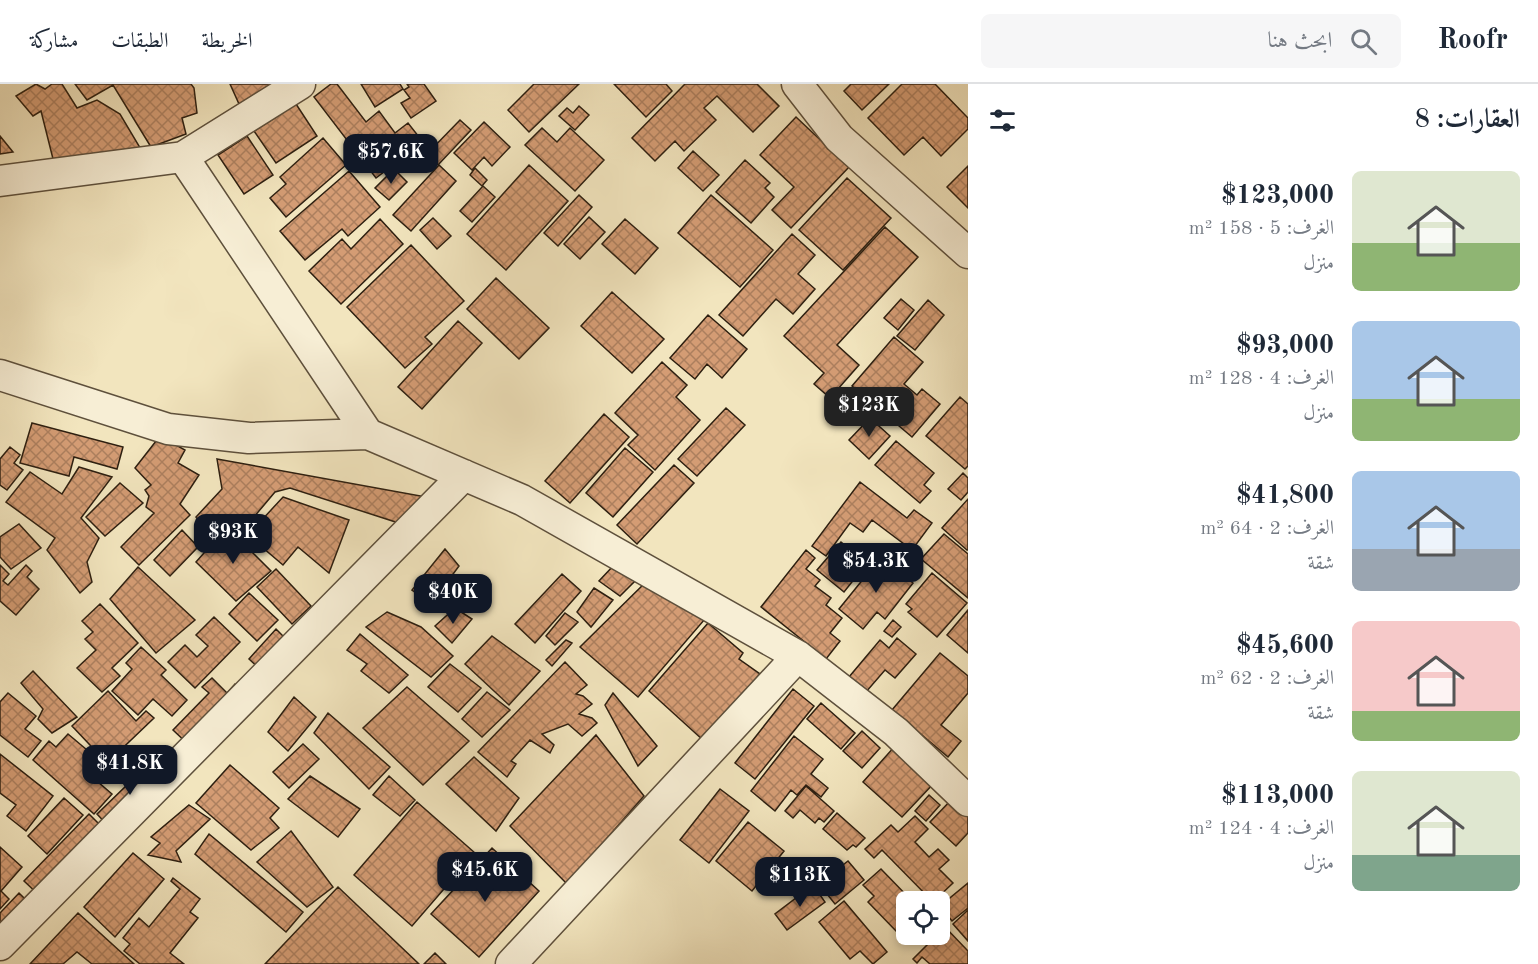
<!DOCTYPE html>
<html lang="ar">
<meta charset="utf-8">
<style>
:root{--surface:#fff;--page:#f6f6f7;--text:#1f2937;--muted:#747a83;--line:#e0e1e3;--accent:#111827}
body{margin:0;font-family:"Old Standard TT",Amiri,serif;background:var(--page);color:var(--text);direction:rtl;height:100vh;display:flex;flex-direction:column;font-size:22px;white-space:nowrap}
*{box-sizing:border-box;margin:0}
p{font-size:20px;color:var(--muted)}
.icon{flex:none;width:33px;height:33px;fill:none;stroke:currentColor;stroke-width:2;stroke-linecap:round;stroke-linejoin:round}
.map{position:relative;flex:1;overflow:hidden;direction:ltr}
.details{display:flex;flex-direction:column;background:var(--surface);width:570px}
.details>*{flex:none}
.buttons{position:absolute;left:896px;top:807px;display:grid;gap:12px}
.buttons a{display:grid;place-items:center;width:54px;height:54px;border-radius:9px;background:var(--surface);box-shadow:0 3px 9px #0003;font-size:30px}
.price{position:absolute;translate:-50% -51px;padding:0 14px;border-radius:12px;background:var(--accent);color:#fff;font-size:20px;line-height:39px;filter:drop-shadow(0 2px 3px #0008)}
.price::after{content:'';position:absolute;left:50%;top:36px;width:18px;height:14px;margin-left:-9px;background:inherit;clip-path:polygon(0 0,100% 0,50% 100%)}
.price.on{background:#222;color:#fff}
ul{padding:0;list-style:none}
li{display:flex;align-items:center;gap:18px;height:150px;padding:0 18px}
li span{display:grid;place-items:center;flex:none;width:168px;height:120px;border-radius:9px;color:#555}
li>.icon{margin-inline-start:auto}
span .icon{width:72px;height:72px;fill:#fffc;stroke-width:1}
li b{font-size:26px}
h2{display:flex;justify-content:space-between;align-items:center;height:72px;padding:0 18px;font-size:26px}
header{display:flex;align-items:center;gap:36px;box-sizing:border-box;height:84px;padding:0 30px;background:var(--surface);border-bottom:2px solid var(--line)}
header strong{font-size:28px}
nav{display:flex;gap:33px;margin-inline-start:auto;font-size:21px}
.search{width:420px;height:54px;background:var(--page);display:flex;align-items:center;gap:15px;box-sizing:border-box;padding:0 21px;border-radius:9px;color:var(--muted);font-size:22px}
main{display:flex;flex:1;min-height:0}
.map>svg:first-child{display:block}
.building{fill:url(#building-cross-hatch);stroke:#2d1f10;stroke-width:1.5}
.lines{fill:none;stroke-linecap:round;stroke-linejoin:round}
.street-casing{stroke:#5e503c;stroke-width:33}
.street{stroke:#f7eed5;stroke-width:30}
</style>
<header>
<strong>Roofr</strong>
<div class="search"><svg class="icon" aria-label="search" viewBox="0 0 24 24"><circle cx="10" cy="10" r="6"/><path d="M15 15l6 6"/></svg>ابحث هنا</div>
<nav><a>الخريطة</a><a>الطبقات</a><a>مشاركة</a></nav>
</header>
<main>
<section class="details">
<h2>العقارات: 8<svg class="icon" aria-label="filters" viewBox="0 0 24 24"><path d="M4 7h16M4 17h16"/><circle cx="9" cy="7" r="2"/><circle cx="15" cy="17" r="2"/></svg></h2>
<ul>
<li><span style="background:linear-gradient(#dfe7d0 60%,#8fb573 0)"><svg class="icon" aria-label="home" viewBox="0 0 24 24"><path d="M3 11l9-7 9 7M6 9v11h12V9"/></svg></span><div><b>$123,000</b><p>الغرف: 5 · 158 m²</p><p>منزل</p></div></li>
<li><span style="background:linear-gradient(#a9c7e8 65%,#8fb573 0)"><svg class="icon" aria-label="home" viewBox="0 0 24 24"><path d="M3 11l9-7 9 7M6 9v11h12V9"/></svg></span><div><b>$93,000</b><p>الغرف: 4 · 128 m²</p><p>منزل</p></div></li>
<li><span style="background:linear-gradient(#a9c7e8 65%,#9aa5b1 0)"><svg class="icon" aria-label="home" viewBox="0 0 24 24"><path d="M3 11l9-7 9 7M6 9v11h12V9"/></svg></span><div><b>$41,800</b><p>الغرف: 2 · 64 m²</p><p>شقة</p></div></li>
<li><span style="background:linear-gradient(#f6c9c9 75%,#8fb573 0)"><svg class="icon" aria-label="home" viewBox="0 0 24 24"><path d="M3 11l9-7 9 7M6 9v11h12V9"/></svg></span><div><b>$45,600</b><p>الغرف: 2 · 62 m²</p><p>شقة</p></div></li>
<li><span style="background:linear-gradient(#dfe7d0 70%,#7fa58c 0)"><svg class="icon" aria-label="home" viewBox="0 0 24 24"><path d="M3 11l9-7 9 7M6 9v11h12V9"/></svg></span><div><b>$113,000</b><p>الغرف: 4 · 124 m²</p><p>منزل</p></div></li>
</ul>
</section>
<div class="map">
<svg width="968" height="880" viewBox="0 0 968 880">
<defs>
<pattern id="building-cross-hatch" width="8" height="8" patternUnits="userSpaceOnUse" patternTransform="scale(1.5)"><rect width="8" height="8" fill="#d49c74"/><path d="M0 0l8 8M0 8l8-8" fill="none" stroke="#ac7f5e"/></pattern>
</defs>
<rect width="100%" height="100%" fill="#f2e5be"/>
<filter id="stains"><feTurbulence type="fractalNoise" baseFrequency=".00333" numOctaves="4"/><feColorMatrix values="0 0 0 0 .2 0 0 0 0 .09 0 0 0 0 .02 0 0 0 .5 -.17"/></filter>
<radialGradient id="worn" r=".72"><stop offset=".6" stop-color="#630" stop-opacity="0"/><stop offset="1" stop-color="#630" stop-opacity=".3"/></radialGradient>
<path class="building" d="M36,0l9,5 7,-5h10l15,24 20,-8 23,14 22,37 -89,8 -12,-48 -8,5 -17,-20z
M75,0h116l3,4 3,25 -15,5 4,16 -35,13 -38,-62 -26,15z
M230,0h40l2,4 -33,16z
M331,0h6l29,38 13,-11 16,22 13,-10 15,19 -47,36 -62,-81z
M361,0h39l3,5 -28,18z
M407,0h17l12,17 -25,17 -10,-15 9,-5 -6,-8 5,-3z
M534,0h45l-50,48 -21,-22z
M614,0h52l6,7 -26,26z
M685,0h72l22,22 -26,26 -36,-36 -13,12 12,12 -32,31 -9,-10 -20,20 -23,-23z
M851,0h38l-27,26 -18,-19z
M902,0h33l33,34v11l-27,27 -18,-19 -19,18 -36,-37z
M296,20l21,32 -41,27 -22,-32z
M579,22l10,9 -14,15 -16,-14 8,-8 6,5z
M796,33l53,50 -58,61 -19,-18 22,-23 -34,-32z
M460,36l11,10 -33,35 -11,-11z
M484,38l26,25 -18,19 -8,-9 -12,13 -18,-17z
M542,44l15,14 13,-14 34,32 -29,31 -50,-46z
M0,52l13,16 -13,2z
M247,52l26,39 -29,19 -26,-39z
M323,54l23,27 -60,52 -16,-19 16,-14 -6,-7z
M693,67l26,24 -16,16 -25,-23z
M745,76l25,23 -5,5 9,9 -23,26 -35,-31z
M439,81l17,16 -45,50 -18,-16z
M529,81l39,36 -62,69 -39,-36z
M968,82v42l-21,-21z
M475,84l12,12 -5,6 -12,-11z
M394,85l13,13 -18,18 -14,-12z
M349,87l31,36 -32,29 -6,-7 -37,31 -25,-29z
M847,94l44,40 -48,52 -44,-40z
M483,102l12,11 -23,25 -12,-11z
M579,111l13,12 -34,39 -14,-13z
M711,111l62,55 -33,37 -62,-54z
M589,133l16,15 -25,27 -16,-15z
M433,134l18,18 -14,13 -17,-19z
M380,135l23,25 -62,60 -32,-33 33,-32 9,10z
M625,135l33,29 -23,26 -33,-30z
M885,143l33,30 -81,88 22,20 -29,33 -16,-14 10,-11 -40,-37z
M792,150l23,21 -17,19 17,15 -22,25 -17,-15 -33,37 -24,-21z
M411,161l53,56 -39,36 7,7 -27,24 -58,-61z
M496,194l53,50 -30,31 -52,-50z
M612,208l52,47 -32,34 -51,-47z
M901,215l13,11 -16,20 -14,-12z
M928,216l16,15 -29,35 -18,-14z
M708,231l39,34 -25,29 -15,-14 -12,15 -25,-21z
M458,237l24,22 -60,66 -24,-22z
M894,253l29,25 -19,22 13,11 5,-6 18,15 -28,33 -60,-51z
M662,278l25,23 -11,12 24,23 -45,50 -27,-25 10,-10 -23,-22z
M960,313l8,7v62l-3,3 -39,-33z
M726,324l19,17 -48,51 -19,-17z
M604,330l25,23 -59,66 -25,-22z
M870,334l20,18 -21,23 -20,-19z
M32,339l91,24 -6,22 -43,-12 -5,19 -49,-13z
M160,352l25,14 -7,13 21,12 -19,29 10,11 -51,50 -18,-18 33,-34 -8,-6 3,-11 -4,-6 6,-5 -16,-17z
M896,357l38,32 -10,12 7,6 -11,12 -45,-38z
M10,363l10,8 -6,8 9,7 -16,20 -7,-5v-26z
M625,364l28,24 -40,45 -27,-24z
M217,375l209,38 -21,28 -115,-37 -15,4 -32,38 -17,-12 -15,19 -15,-20 26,-28z
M674,381l20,18 -57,61 -20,-19z
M79,383l33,10 -31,41 18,20 -12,24 5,20 -12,11 -33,-43 8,-12 -49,-36 24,-30 32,22z
M963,389l5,5v14l-7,8 -13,-11z
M860,398l47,36 7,-8 18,13 -20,27 -40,-30 -9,12 -13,-9 -24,33 -14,-10z
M120,399l23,20 -38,33 -19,-19z
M283,413l66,23 -20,53 -31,-26 -15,18 -35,-30z
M968,415v51h-1l-25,-22z
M19,440l22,24 -30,21 -11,-12v-20z
M227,443l44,44 -35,30 -40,-39z
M182,446l16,17 -28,29 -16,-16z
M944,450l24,20v44l-47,-39z
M841,458l26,21 -23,29 -27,-22z
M445,465l14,17 -28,38 -19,-14z
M806,466l9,8 -9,11 14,11 -5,6 16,12 -5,7 16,13 -12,15 10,8 -14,18 -65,-52z
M881,473l32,26 -28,36 -8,-7 -14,17 -24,-20z
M615,480l20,17 -15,15 -21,-15z
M0,481l9,9 -6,7 5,4 18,-20 6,6 -5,6 12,12 -23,26 -16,-14z
M138,483l57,53 -39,33 -46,-54z
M276,485l35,37 -19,18 -35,-37z
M932,489l35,30 -30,34 -29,-25 4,-3 -6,-5z
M562,490l19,17 -46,52 -20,-19z
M649,495l56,40 -67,78 -58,-50z
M594,504l19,12 -22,27 -14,-15z
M249,509l29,27 -21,21 -28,-27z
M100,520l38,39 -26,25 8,8 -18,16 -25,-24 19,-18 -11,-11 8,-7 -11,-11z
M455,524l17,11 -20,24 -17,-17z
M968,526v43l-21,-18z
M387,528l34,15 32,29 -22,21 -65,-50z
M565,529l13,9 -23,23 -9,-9z
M214,533l26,25 -45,46 -27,-26 17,-17 12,12 11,-11 -12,-11z
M893,536l8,7 -9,10 -8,-6z
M708,539l35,30 -4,6 21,15 -56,67 -55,-50z
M276,545l10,10 -22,34 -15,-14z
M360,550l48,41 -19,18 -28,-22 6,-7 -20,-14z
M492,552l48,35 -31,34 -44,-41z
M897,554l19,16 -21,24 -10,-8 -19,22 -17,-15 31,-37 9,8z
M566,556l6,3 -20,23 -6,-6z
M141,563l25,23 -5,5 26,25 -15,16 -19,-17 -15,16 -26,-24 20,-22 -6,-6z
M940,569l28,23v17l-27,32 20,16 -13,16 -56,-47z
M565,578l22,23 -11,9 7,2 9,8 -13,10 13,4 5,5 -15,13 -14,-12 -26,10 12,11 -4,8 -20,-13 -19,21 5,3 -9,13 -29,-25z
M450,580l31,24 -23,24 -30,-25z
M33,587l44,46 -25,16 -14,-14 5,-10 -22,-26z
M212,594l15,15 8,-9 9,9 -53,54 -18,-17 36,-37 -7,-6z
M407,603l62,54 -46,44 -60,-57z
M793,605l21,17 -59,73 -20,-16z
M108,607l28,30 10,-10 8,7 -47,45 -35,-37z
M487,608l23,18 -28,27 -20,-18z
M8,609l28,23 -11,13 16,12 -13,16 -28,-22v-33z
M613,609l44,53 -19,20 -33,-61z
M294,613l22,20 -28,34 -20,-19z
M821,619l34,30 -14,16 -34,-30z
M328,629l62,54 -21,22 -55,-56z
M862,647l18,17 -18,20 -19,-17z
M68,650l25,21 -5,5 9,7 -7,8 22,19 -18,20 -61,-54 16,-19 7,6z
M596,651l48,61 -77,88 -57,-58z
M794,652l29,23 -12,15 17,14 -7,9 -15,-12 -9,10 -6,-5 -16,21 -24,-20z
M303,660l16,15 -30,29 -16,-16z
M895,662l40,36 -33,35 -39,-35z
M0,670l53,42 -27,35 -19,-15 9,-11 -16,-12z
M474,673l45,41 -23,33 -50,-47z
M157,678l9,9 -56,57 -13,-14 33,-32 4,4z
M230,681l49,43 -9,10 9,10 -28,22 -55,-47z
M310,692l50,33 -22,28 -50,-38z
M389,692l26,24 -15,16 -27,-21z
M806,702l28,25 -10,11 -5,-4 -4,5 -15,-13 -7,8 -8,-7z
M720,705l29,22 -40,52 -29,-23z
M929,711l11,10 -14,16 -11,-10z
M64,714l19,17 -36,39 -19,-18z
M952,715l16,16v18l-12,13 -26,-24z
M417,718l58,51 -63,73 -58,-51z
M189,721l21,14 -34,32 5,11 -33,-7 12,-12 -9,-6z
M837,729l28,25 -9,9 -3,-2 -6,5 -24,-21z
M89,730l17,17 -64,67 -18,-17z
M915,732l13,13 -13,13 14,15 9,-8 11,11 -10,9 14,14 -20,19 -51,-52 -8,8 -9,-9 26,-24 7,7z
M748,738l36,29 -32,40 -36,-30z
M291,747l42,56 -26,20 -50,-45z
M209,750l94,78 -17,20 -91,-78z
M0,763l22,20 -21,24 8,8 -9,10z
M492,764l47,43 -60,66 -48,-43z
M133,769l31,26 -49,58 -31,-30z
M848,777l16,19 -29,24 -16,-20z
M881,785l32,33h-7v22l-9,8 -29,-30 6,-6 -11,-11z
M173,794l27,21 -10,13 8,6 -28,35 14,11h-44l-16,-13 6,-7 -7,-6 16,-20 10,9 31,-38 -9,-8z
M968,799v25l-16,13 -12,-15z
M813,801l12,17 -38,28 -12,-16z
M338,803l81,77h-154z
M19,809l13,13 -32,32v-25z
M844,817l43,51 -14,12 -13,-13 -10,8 -31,-37z
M968,826v31l-15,-17z
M78,829l56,51h-42l-15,-12 -14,12h-33z
M945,843l23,24v13h-38l-8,-7 -5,6 -4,-4z
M435,869l11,11h-22z"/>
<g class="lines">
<defs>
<path id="street" d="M797,0l42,54 129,115
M183,73l185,277
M0,97l183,-24 117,-73
M0,291l168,54 81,9 119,-4 154,66 276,156 98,76 72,69
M0,861l464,-470
M511,880l287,-308"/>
</defs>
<use href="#street" class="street-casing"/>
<use href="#street" class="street"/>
</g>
<rect width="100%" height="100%" filter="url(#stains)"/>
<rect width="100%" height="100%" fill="url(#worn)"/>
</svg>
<div class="buttons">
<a><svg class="icon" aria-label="locate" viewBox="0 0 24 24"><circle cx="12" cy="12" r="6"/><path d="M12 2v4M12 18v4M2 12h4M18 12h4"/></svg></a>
</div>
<b class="price" style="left:391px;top:101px">$57.6K</b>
<b class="price on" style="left:869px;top:354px">$123K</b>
<b class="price" style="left:233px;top:481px">$93K</b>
<b class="price" style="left:876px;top:510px">$54.3K</b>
<b class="price" style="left:453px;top:541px">$40K</b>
<b class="price" style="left:130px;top:712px">$41.8K</b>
<b class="price" style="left:485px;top:819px">$45.6K</b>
<b class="price" style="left:800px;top:824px">$113K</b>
</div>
</main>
